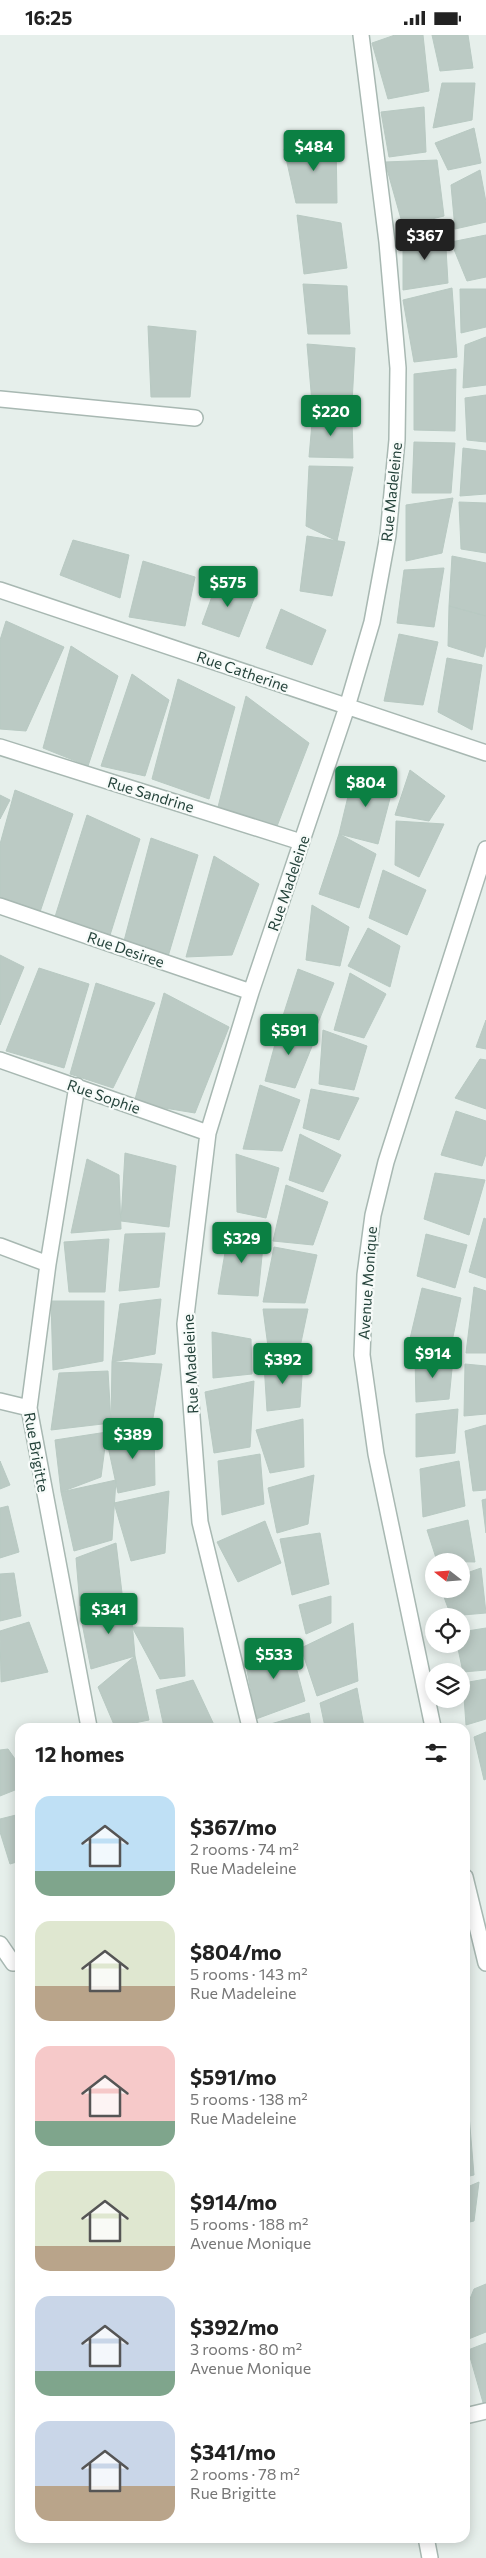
<!DOCTYPE html>
<meta charset="utf-8">
<style>
:root{--surface:#fff;--page:#f2f2f2;--text:#222;--muted:#767676;--accent:#0b8043}
body{margin:0;font-family:Commissioner,sans-serif;background:var(--page);color:var(--text);height:100vh;display:flex;flex-direction:column;font-size:19px;white-space:nowrap}
*{box-sizing:border-box;margin:0}
p{font-size:16px;color:var(--muted)}
.icon{flex:none;width:28px;height:28px;fill:none;stroke:currentColor;stroke-width:2;stroke-linecap:round;stroke-linejoin:round}
.map{position:relative;flex:1;overflow:hidden}
.side{position:absolute;left:15px;top:1688px;width:455px;height:820px;display:flex;flex-direction:column;background:var(--surface);border-radius:15px;box-shadow:0 2px 12px #0003}
.side>*{flex:none}
.needle{width:32px;rotate:287deg}
.buttons{position:absolute;left:425px;top:1518px;display:grid;gap:10px}
.buttons a{display:grid;place-items:center;width:45px;height:45px;border-radius:50%;background:var(--surface);box-shadow:0 2px 12px #0003;font-size:25px}
.price{position:absolute;translate:-50% -42px;padding:0 11px;border-radius:5px;background:var(--accent);color:#fff;font-size:16px;line-height:32px;filter:drop-shadow(0 1px 2px #0008)}
.price::after{content:'';position:absolute;left:50%;top:30px;width:15px;height:11px;margin-left:-8px;background:inherit;clip-path:polygon(0 0,100% 0,50% 100%)}
.price.selected{background:#222;color:#fff}
ul{padding:0;list-style:none}
li{display:flex;align-items:center;gap:15px;height:125px;padding:0 20px}
li span{display:grid;place-items:center;flex:none;width:140px;height:100px;border-radius:15px;color:#555}
li>.icon{margin-inline-start:auto}
span .icon{width:60px;height:60px;fill:#fffc;stroke-width:1}
li b{font-size:21px}
h2{display:flex;justify-content:space-between;align-items:center;height:60px;padding:0 20px;font-size:21px}
.status{display:flex;justify-content:space-between;align-items:center;height:35px;padding:0 25px;background:var(--surface);direction:ltr}
.status svg{height:14px;fill:currentColor}
.map>svg:first-child{display:block}
.building{fill:#bbcac4;stroke:#b8c9c2}
.lines{fill:none;stroke-linecap:round;stroke-linejoin:round}
.service-casing{stroke:#a8b8b2;stroke-width:18}
.minor-casing{stroke:#a8b8b2;stroke-width:18}
.tertiary-casing{stroke:#a8b8b2;stroke-width:18}
.service{stroke:#fff;stroke-width:15}
.minor{stroke:#fff;stroke-width:15}
.tertiary{stroke:#fff;stroke-width:15}
.labels{text-anchor:middle;dominant-baseline:central;stroke-width:4.5;stroke-linejoin:round;paint-order:stroke}
.street-label{font-size:15px;fill:#24423a;stroke:#f7fbf9}
</style>
<div class="status"><b>16:25</b><svg viewBox="0 0 49 12"><path d="M0 12V9h3v3zM5 12V6h3v6zM10 12V3h3v9zM15 12V0h3v12zM26 1h20v11H26zM47 4h2v5h-2z"/></svg></div>
<div class="map">
<svg width="486" height="2523" viewBox="0 0 486 2523">
<rect width="100%" height="100%" fill="#e6efeb"/>
<path class="building" d="M395,0h28l6,56 -41,8 -16,-56z
M432,0h36l5,33 -33,3z
M442,48h33l-3,37 -39,8z
M424,72l2,45 -37,5 -8,-45z
M474,93l7,35 -33,7 -13,-27z
M336,103l1,65h-41l-12,-54z
M437,125l7,56 -41,10 -18,-64z
M480,135l6,32v20l-31,7 -4,-44z
M297,180l44,8 6,45 -43,6z
M445,196l3,52 -45,7v-52z
M486,200v42l-19,4 -16,-39z
M303,249l44,2 3,48h-42z
M452,253l5,69 -43,5 -11,-62z
M460,254h26v38l-25,6z
M148,291l48,5 -6,66h-39z
M486,302v48l-23,3 2,-43z
M307,309l48,4 -3,55h-40z
M456,334l-1,62 -41,-1v-56z
M486,360v47l-19,-2 -2,-42z
M313,377l39,7 1,39 -44,-1z
M414,407l41,1 -4,50h-39z
M463,413l23,3v43l-26,2z
M309,431l44,1 -16,74 -31,-15z
M453,463l-11,55 -36,8v-56z
M459,467l27,1v50l-25,-4z
M307,501l38,6 -13,54 -32,-5z
M73,505l56,15 -9,43 -60,-23z
M452,521l34,7v53l-37,-10z
M143,526l52,16 -10,49 -56,-9z
M444,533l-10,59 -37,-4 7,-53z
M219,542l36,19 -16,41 -37,-13z
M449,571l37,10v28l-3,13 -35,-11z
M281,574l45,21 -14,35 -46,-17z
M6,586l58,26 -38,84 -26,-2v-89z
M399,599l39,8 -15,63 -39,-4z
M71,611l47,30 -30,90 -45,-18z
M447,623l35,7 -10,65 -34,-18z
M132,639l37,26 -24,76 -44,-10z
M178,644l57,28 -26,92 -57,-20z
M246,661l63,47 -35,91 -58,-19z
M355,732l38,20 -15,57 -39,-10z
M410,735l35,26 -16,25 -34,-6z
M15,755l58,24 -33,98 -40,-10v-58z
M0,760l10,5 -10,19z
M87,780l53,24 -34,109 -52,-28z
M396,786l48,3 -25,53 -24,-12z
M339,799l37,20 -17,54 -40,-14z
M151,803l47,17 -31,105 -43,-19z
M214,821l45,28 -27,71 -46,2z
M383,835l43,20 -19,45 -38,-17z
M312,870l37,22 -9,39 -34,-6z
M368,893l32,18 -10,41 -42,-21z
M0,920l24,12 -24,58z
M39,933l50,16 -25,84 -58,-17z
M298,934l36,14 -18,45 -35,-6z
M350,938l36,21 -22,44 -30,-8z
M96,948l59,20 -42,85 -43,-14z
M164,958l65,34 -34,86 -61,-10z
M486,985v29l-10,-2z
M281,987l34,17 -20,49 -30,-7z
M323,995l44,16 -13,44 -35,-6z
M480,1024l6,1v49l-31,-11z
M260,1050l40,15 -18,51 -39,-2z
M311,1054l48,9 -20,42 -36,-12z
M456,1076l30,10v33l-4,12 -41,-11z
M300,1099l41,21 -18,37 -34,-12z
M125,1118l51,13 -7,61 -48,-6z
M236,1119l43,14 -13,50 -29,-6z
M87,1124l32,16 2,54 -50,4z
M435,1138l50,7 -16,55 -45,-16z
M286,1150l42,17 -15,43 -40,-4z
M484,1183l2,1v59l-17,-6z
M229,1194l35,7 -6,60 -40,-2z
M165,1198l-6,54 -40,4 6,-57z
M426,1199l41,11 -12,43 -38,-12z
M109,1204l-4,53h-36l-5,-50z
M274,1212l43,8 -12,48 -42,-1z
M474,1252l12,4v62h-20z
M422,1253l39,10 -11,53 -42,-4z
M161,1264l-6,55 -43,8 8,-58z
M51,1266h53l-1,60 -50,9z
M263,1274h45l-9,43 -30,2z
M212,1297l39,7 1,35 -39,4z
M415,1322l38,2 -4,40 -33,3z
M303,1325l-3,47 -33,4 -3,-47z
M112,1327l50,2 -10,60 -41,-1z
M465,1329l21,2v48l-22,2z
M108,1336l3,52 -60,7 8,-57z
M254,1346l-4,66 -36,6 -9,-61z
M458,1374l-3,44 -39,4v-43z
M303,1384l1,48 -34,6 -14,-43z
M486,1390v65l-13,1 -8,-60z
M154,1393l1,57 -37,8 -12,-56z
M107,1397l-6,45 -40,15 -6,-52z
M260,1419l4,50 -42,11 -4,-54z
M0,1426l10,24 -10,4z
M459,1426l6,45 -42,11 -3,-48z
M314,1440l-6,49 -31,9 -9,-45z
M116,1445l-4,60 -38,11 -13,-59z
M169,1456l-4,62 -34,8 -17,-58z
M486,1464v34l-4,-33z
M8,1471l11,46 -19,6v-50z
M468,1485l7,42 -38,-1 -10,-31z
M265,1486l16,42 -43,19 -21,-40z
M320,1498l9,51 -37,11 -12,-56z
M116,1508l6,50 -42,13 -4,-48z
M481,1533l5,45 -35,3 -10,-27h20v-14z
M14,1538l7,43 -21,5v-47z
M331,1561v27l-25,11 -7,-29z
M130,1564l5,57 -44,13 -10,-51z
M29,1587l19,50 -47,10 -1,-51z
M353,1588l5,58 -41,15 -16,-48z
M132,1592l51,1 2,48 -25,3z
M486,1593v42l-23,2 -6,-28h4v-12z
M289,1605l16,61 -49,18 -11,-59z
M135,1621l14,64 -34,7 -17,-40z
M486,1644v40l-20,6 -3,-42z
M193,1645l22,47h-51l-8,-37z
M357,1653l7,39h-39l-5,-24z
M309,1678l2,14h-43l-1,-2z
M486,1697v47l-2,1 -10,-43z
M8,1714l12,17v22l-20,8v-46z
M20,1779v47l-10,3 -10,-32v-13z
M469,2080l5,60 -9,2v-60z
M479,2147l-5,39 -9,2v-35z
M486,2249v48l-20,8 -1,-29 9,-22z
M486,2308v70l-18,-63z"/>
<g class="lines">
<defs>
<path id="service" d="M0,364l195,19"/>
<path id="minor" d="M0,555l486,163
M0,712l301,95
M0,871l251,86
M0,1025l208,73
M77,1051l-29,178 -19,144 60,319
M0,1211l48,18
M0,1366l29,7
M250,1692l-50,-205 -15,-198 23,-191 43,-141 96,-285 25,-85 16,-87 9,-95 1,-72 -11,-126 -26,-207
M0,1909l13,19 7,-1
M465,2381l21,-5
M426,2502l4,21"/>
<path id="tertiary" d="M433,1692l-57,-273 -14,-99 3,-80 8,-60 13,-53 100,-313
M465,1842l21,86"/>
</defs>
<use href="#service" class="service-casing"/>
<use href="#minor" class="minor-casing"/>
<use href="#tertiary" class="tertiary-casing"/>
<use href="#service" class="service"/>
<use href="#minor" class="minor"/>
<use href="#tertiary" class="tertiary"/>
</g>
<g class="labels">
<g class="street-label">
<text transform="translate(391 457) rotate(-84)">Rue Madeleine</text>
<text transform="translate(243 636) rotate(19)">Rue Catherine</text>
<text transform="translate(151 759) rotate(17)">Rue Sandrine</text>
<text transform="translate(288 848) rotate(-71)">Rue Madeleine</text>
<text transform="translate(126 914) rotate(19)">Rue Desiree</text>
<text transform="translate(104 1061) rotate(19)">Rue Sophie</text>
<text transform="translate(367 1248) rotate(-86)">Avenue Monique</text>
<text transform="translate(190 1329) rotate(-93)">Rue Madeleine</text>
<text transform="translate(37 1417) rotate(80)">Rue Brigitte</text>
</g>
</g>
</svg>
<div class="buttons">
<a><svg class="needle" viewBox="-14 -14 28 28"><path d="M0-13l5 13h-10z" fill="#e53935"/><path d="M0 13l5-13h-10z" fill="#767676"/></svg></a>
<a><svg class="icon" aria-label="locate" viewBox="0 0 24 24"><circle cx="12" cy="12" r="6"/><path d="M12 2v4M12 18v4M2 12h4M18 12h4"/></svg></a>
<a><svg class="icon" aria-label="layers" viewBox="0 0 24 24"><path d="M12 4l9 5-9 5-9-5zM3 14l9 5 9-5"/></svg></a>
</div>
<b class="price" style="left:314px;top:137px">$484</b>
<b class="price selected" style="left:425px;top:226px">$367</b>
<b class="price" style="left:331px;top:402px">$220</b>
<b class="price" style="left:228px;top:573px">$575</b>
<b class="price" style="left:366px;top:773px">$804</b>
<b class="price" style="left:289px;top:1021px">$591</b>
<b class="price" style="left:242px;top:1229px">$329</b>
<b class="price" style="left:433px;top:1344px">$914</b>
<b class="price" style="left:283px;top:1350px">$392</b>
<b class="price" style="left:133px;top:1425px">$389</b>
<b class="price" style="left:109px;top:1600px">$341</b>
<b class="price" style="left:274px;top:1645px">$533</b>
<section class="side">
<h2>12 homes<svg class="icon" aria-label="filters" viewBox="0 0 24 24"><path d="M4 7h16M4 17h16"/><circle cx="9" cy="7" r="2"/><circle cx="15" cy="17" r="2"/></svg></h2>
<ul>
<li><span style="background:linear-gradient(#bfe0f5 75%,#7fa58c 0)"><svg class="icon" aria-label="home" viewBox="0 0 24 24"><path d="M3 11l9-7 9 7M6 9v11h12V9"/></svg></span><div><b>$367/mo</b><p>2 rooms · 74 m²</p><p>Rue Madeleine</p></div></li>
<li><span style="background:linear-gradient(#dfe7d0 65%,#b9a48a 0)"><svg class="icon" aria-label="home" viewBox="0 0 24 24"><path d="M3 11l9-7 9 7M6 9v11h12V9"/></svg></span><div><b>$804/mo</b><p>5 rooms · 143 m²</p><p>Rue Madeleine</p></div></li>
<li><span style="background:linear-gradient(#f6c9c9 75%,#7fa58c 0)"><svg class="icon" aria-label="home" viewBox="0 0 24 24"><path d="M3 11l9-7 9 7M6 9v11h12V9"/></svg></span><div><b>$591/mo</b><p>5 rooms · 138 m²</p><p>Rue Madeleine</p></div></li>
<li><span style="background:linear-gradient(#dfe7d0 75%,#b9a48a 0)"><svg class="icon" aria-label="home" viewBox="0 0 24 24"><path d="M3 11l9-7 9 7M6 9v11h12V9"/></svg></span><div><b>$914/mo</b><p>5 rooms · 188 m²</p><p>Avenue Monique</p></div></li>
<li><span style="background:linear-gradient(#c9d6e8 75%,#7fa58c 0)"><svg class="icon" aria-label="home" viewBox="0 0 24 24"><path d="M3 11l9-7 9 7M6 9v11h12V9"/></svg></span><div><b>$392/mo</b><p>3 rooms · 80 m²</p><p>Avenue Monique</p></div></li>
<li><span style="background:linear-gradient(#c9d6e8 65%,#b9a48a 0)"><svg class="icon" aria-label="home" viewBox="0 0 24 24"><path d="M3 11l9-7 9 7M6 9v11h12V9"/></svg></span><div><b>$341/mo</b><p>2 rooms · 78 m²</p><p>Rue Brigitte</p></div></li>
</ul>
</section>
</div>
